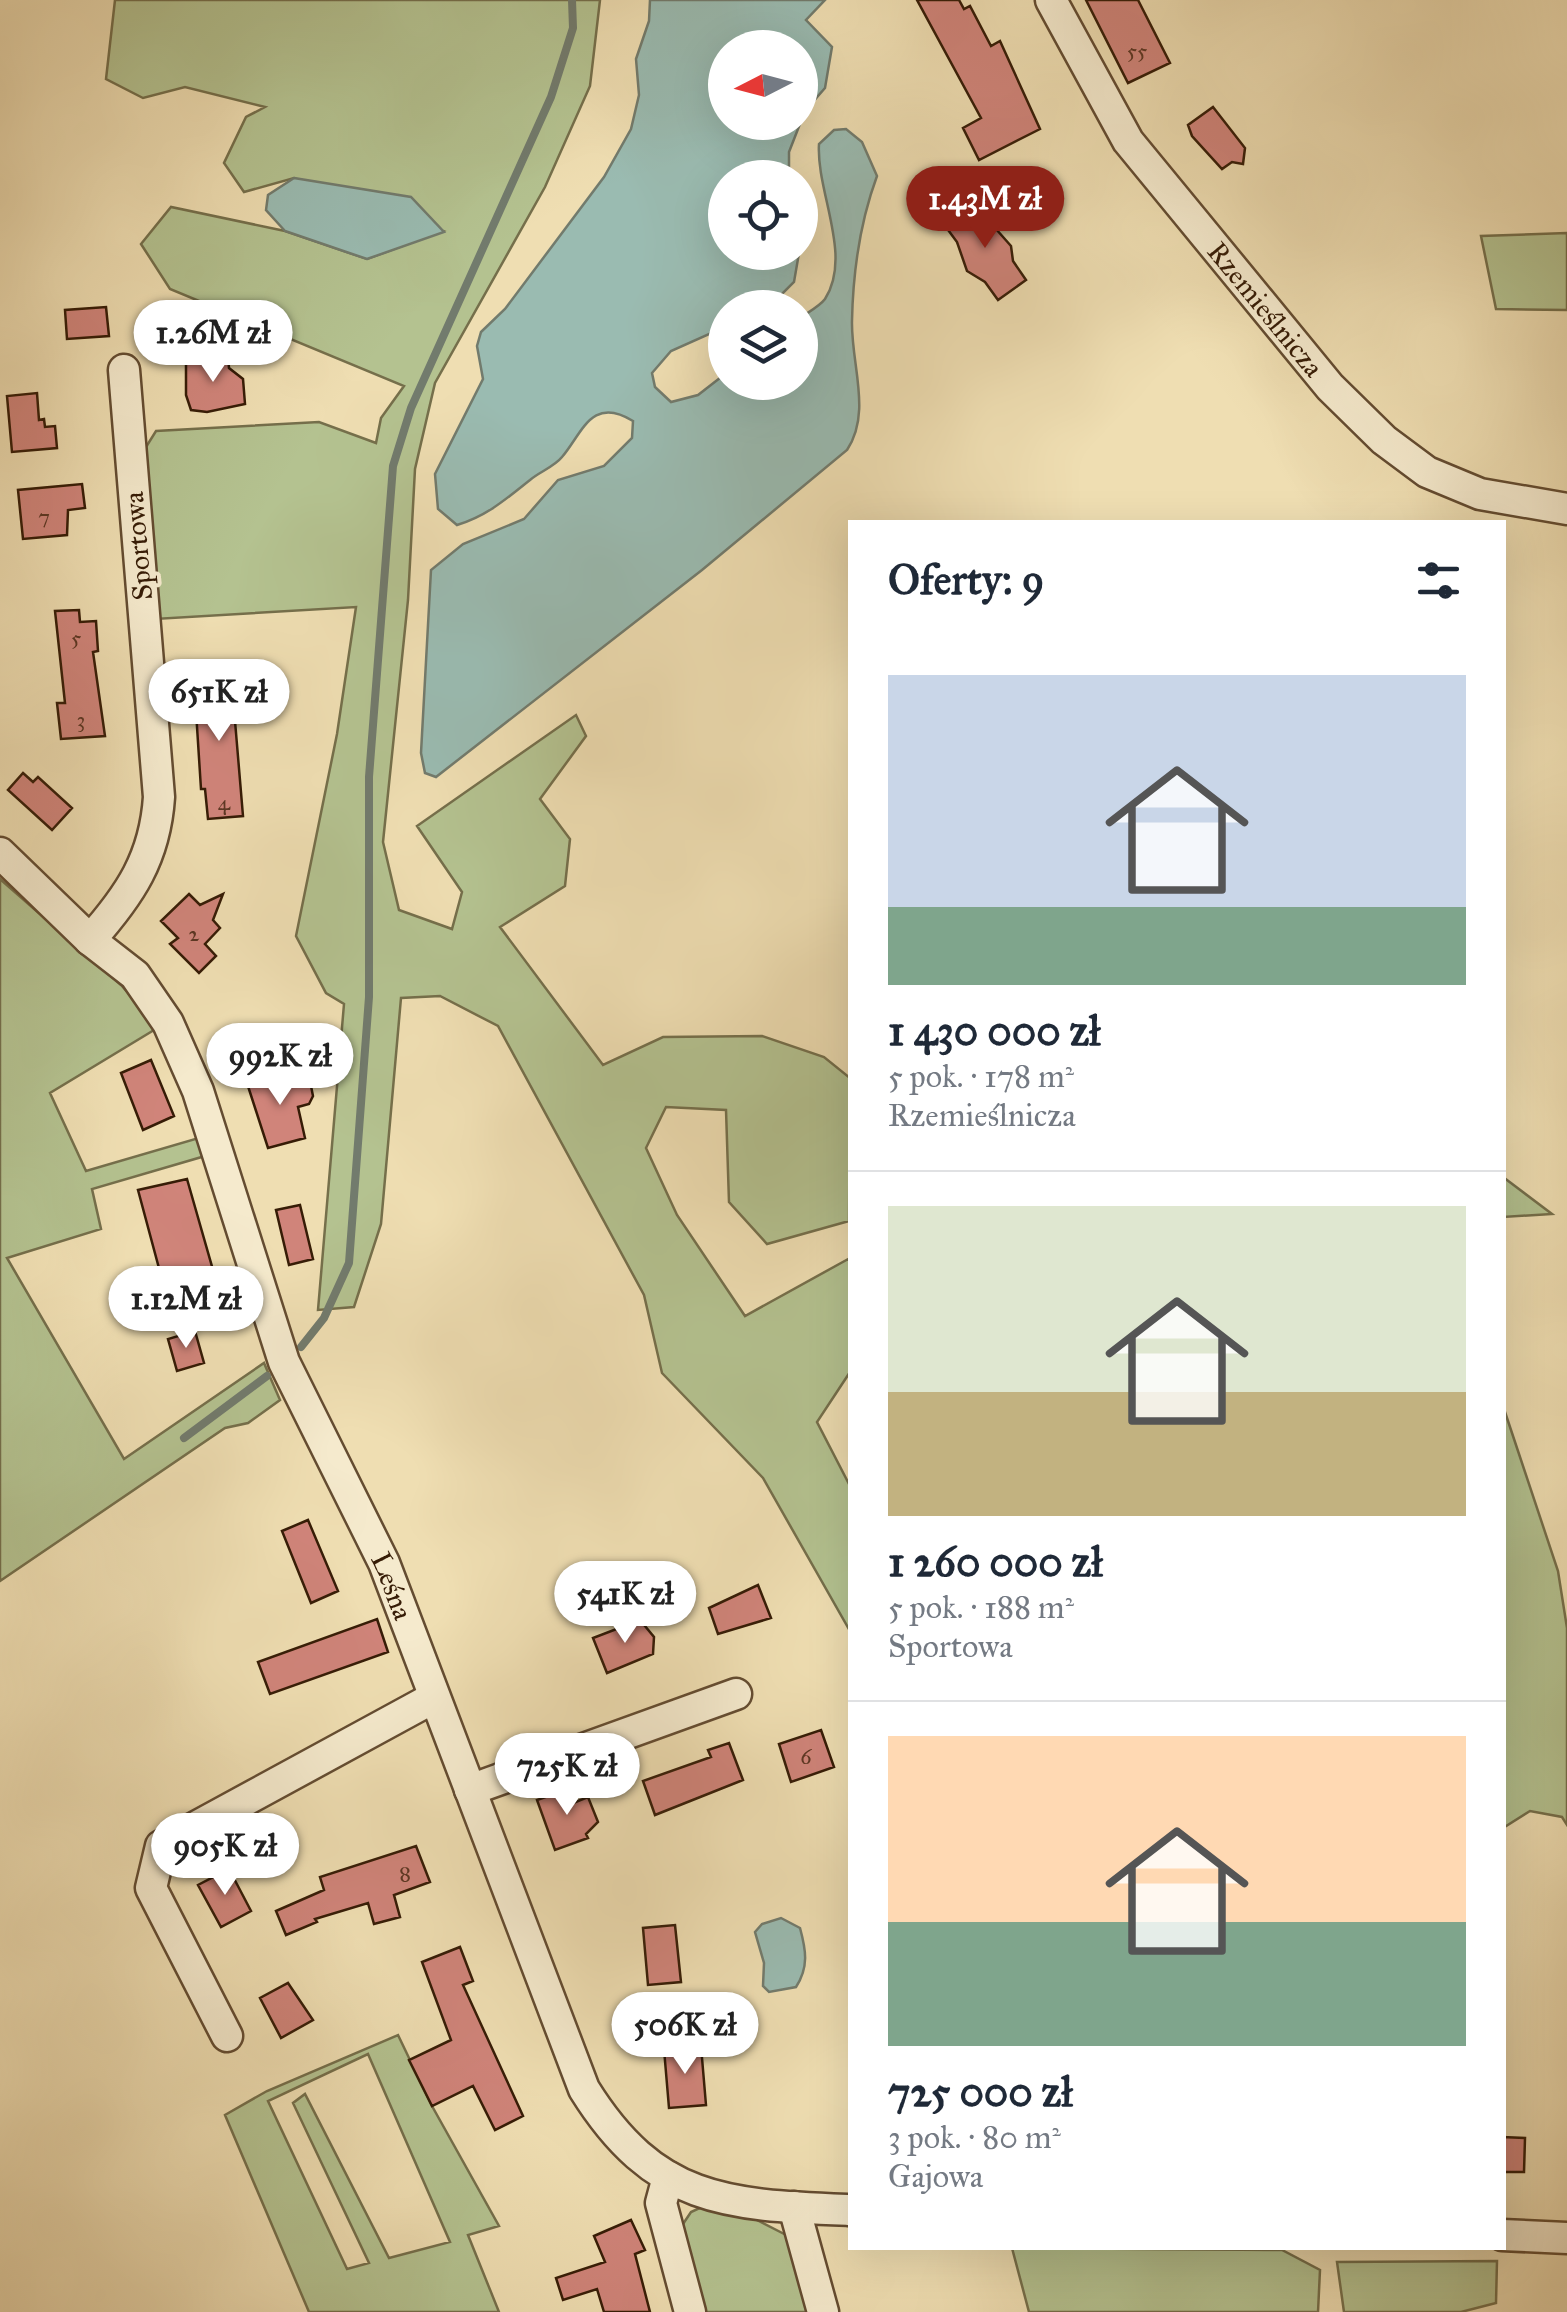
<!DOCTYPE html>
<html lang="pl">
<meta charset="utf-8">
<style>
:root{--surface:#fff;--page:#f6f6f7;--text:#1f2937;--muted:#747a83;--line:#e0e1e3;--accent:#8f2418}
body{margin:0;font-family:"IM FELL Great Primer",serif;background:var(--page);color:var(--text);height:100vh;display:flex;flex-direction:column;font-size:38px;white-space:nowrap}
*{box-sizing:border-box;margin:0}
p{font-size:32px;color:var(--muted)}
.icon{flex:none;width:55px;height:55px;fill:none;stroke:currentColor;stroke-width:2;stroke-linecap:round;stroke-linejoin:round}
.map{position:relative;flex:1;overflow:hidden}
.panel{position:absolute;left:848px;top:520px;width:658px;height:1730px;display:flex;flex-direction:column;background:var(--surface);border-radius:0px;box-shadow:0 10px 40px #0002}
.panel>*{flex:none}
.needle{width:65px;rotate:264deg}
.buttons{position:absolute;left:708px;top:30px;display:grid;gap:20px}
.buttons a{display:grid;place-items:center;width:110px;height:110px;border-radius:50%;background:var(--surface);box-shadow:0 10px 40px #0002;font-size:50px}
.price{position:absolute;translate:-50% -85px;padding:0 22px;border-radius:35px;background:#fff;color:#222;font-size:32px;line-height:65px;filter:drop-shadow(0 2px 5px #0008)}
.price::after{content:'';position:absolute;left:50%;top:60px;width:30px;height:22px;margin-left:-15px;background:inherit;clip-path:polygon(0 0,100% 0,50% 100%)}
.price.selected{background:var(--accent);color:#fff}
ul{padding:0;list-style:none}
li{display:grid;align-content:center;gap:20px;height:530px;padding:0 40px}
li+li{border-top:2px solid var(--line)}
li span{display:grid;place-items:center;height:310px;border-radius:0px;color:#555}
li>.icon{margin-inline-start:auto}
span .icon{width:180px;height:180px;fill:#fffc;stroke-width:1}
li b{font-size:42px}
h2{display:flex;justify-content:space-between;align-items:center;height:120px;padding:0 40px;font-size:42px}
.map>svg:first-child{display:block}
.green{fill:#b4c290;stroke:#756f4b;stroke-width:2.5;fill-rule:evenodd}
.water{fill:#9abbb1;stroke:#727b6d;stroke-width:2.5;fill-rule:evenodd}
.lines{fill:none;stroke-linecap:round;stroke-linejoin:round}
.stream{stroke:#727b6d;stroke-width:8}
.building{fill:#d0847a;stroke:#361c06;stroke-width:2.5}
.minor-casing{stroke:#644c31;stroke-width:35}
.minor{stroke:#f5eacd;stroke-width:30}
.labels{text-anchor:middle;dominant-baseline:central;stroke-width:8;stroke-linejoin:round;paint-order:stroke}
.number-label{font-size:22px;fill:#5c3623}
.street-label{font-size:28px;fill:#361c06;stroke:#f5eacd}
</style>
<div class="map">
<svg width="1567" height="2312" viewBox="0 0 1567 2312">
<rect width="100%" height="100%" fill="#efdeb2"/>
<filter id="stains"><feTurbulence type="fractalNoise" baseFrequency=".002" numOctaves="4"/><feColorMatrix values="0 0 0 0 .2 0 0 0 0 .09 0 0 0 0 .02 0 0 0 .5 -.17"/></filter>
<radialGradient id="worn" r=".72"><stop offset=".6" stop-color="#630" stop-opacity="0"/><stop offset="1" stop-color="#630" stop-opacity=".3"/></radialGradient>
<path class="green" d="M115,0h485l-10,86 -45,101 -110,196 -20,86 -7,131 -25,242 16,68 53,19 10,-37 -45,-66 159,-111 10,21 -46,63 30,40 -5,47 -65,41 103,138 60,-28 99,-1 62,21 26,21 -1,143 -82,23 -38,-42 -3,-92 -60,-3 -20,41 31,67 68,101 105,-58v114l-33,50 33,64v145l-87,-153 -101,-105 -18,-78 -146,-269 -58,-30 -39,2 -20,226 -27,83 -36,3 26,-306 -18,-11 -30,-57 41,-202 19,-127 -201,12 -14,-164 15,-24 163,-9 57,21 5,-25 23,-32 -234,-97 -29,-45 30,-37 114,24 82,28 76,-28 -149,-53 -50,14 -20,-29 22,-46 19,-10 -80,-20 -42,11 -37,-19z
M1567,233v77l-71,-1 -15,-73z
M0,879l121,106 38,42 -109,66 36,78 116,-34 3,19 -113,33 9,40 -94,29 117,201 140,-96 16,37 -32,23 -23,5 -225,153z
M1502,1177h1l49,37 -49,3z
M1503,1406l55,165 9,57v197l-5,-8 -32,-6 -27,17z
M398,2035l34,71 67,120 -31,9 31,77h-190l-84,-197 42,-24zM368,2054l82,188 -61,16 -84,-164 -12,9 76,160 -22,6 -79,-168z
M704,2206l43,9 45,23 22,74h-114l-21,-82 12,-18z
M1012,2248l270,2 38,20 -2,42h-289z
M1497,2261l-1,42 -35,9h-117l-7,-50z"/>
<path class="water" d="M650,0h175l-19,20 26,27 -7,41 -20,23 -16,41v25l-64,1v74l74,1 -5,29 -25,25 -44,1v19l-54,24 -19,22 3,14 16,15 27,-7 27,-21v8h75v-64c7,-5 20,-12 25,-19 28,-44 -9,-107 -6,-155l15,-14 12,-1 16,13 15,34c-17,46 -24,96 -25,145 -1,44 20,91 -5,129l-145,120 -266,207 -11,-4 -4,-20 10,-183 32,-26 61,-25 34,-39 46,-14 28,-28 1,-17c-42,-26 -51,13 -71,36 -8,10 -23,15 -32,23 -24,19 -43,36 -73,45l-19,-16 -3,-35 48,-95 -6,-33 4,-14 24,-23 99,-132 27,-48 8,-34 -3,-36 13,-38zM725,48h75v74h-75z
M294,178l117,19 33,35 -77,27 -82,-28 -19,-21 2,-15z
M781,1918l19,10c6,22 9,39 -4,59l-27,5 -6,-6 1,-23 -9,-31 7,-8z"/>
<g class="lines">
<path class="stream" d="M301,1347l23,-29 25,-55 20,-266v-220l24,-311 18,-58 140,-311 22,-69 -1,-28
M184,1438l83,-62"/>
</g>
<path class="building" d="M917,0h42l5,9 6,-3 21,40 9,-5 40,88 -61,31 -16,-32 18,-10z
M1086,0h52l32,63 -42,20z
M1213,107l32,41 -2,16 -11,-2 -10,7 -30,-33 -4,-11z
M973,203l38,43 2,15 13,19 -28,20 -13,-18 -18,-11 -10,-29 -14,-19z
M106,307l3,29 -42,3 -2,-29z
M184,311l3,32 -25,3 -4,-32z
M228,355l1,13 14,11 2,25 -38,8 -16,-2 -5,-15v-35z
M37,393l2,27 5,-1 1,8 10,-1 2,22 -45,4 -5,-56z
M82,484l3,24 -17,2 -1,25 -44,4 -5,-49z
M79,610l1,12 16,-1 2,30 -5,1 12,84 -44,3 -4,-36h8l-10,-92z
M215,672l7,6 16,-2 7,12 -4,20 -7,1 9,107 -35,3 -3,-30h-4l-7,-109 15,-1z
M23,773l10,9 5,-5 34,31 -20,22 -44,-40z
M189,894l11,11 23,-11 -10,26 7,8 -15,16 11,12 -17,17 -29,-29 8,-6 -17,-17z
M151,1060l23,56 -31,14 -22,-57z
M284,1073l8,12 11,-3 8,4 2,10 -4,8 -11,3 7,31 -37,10 -21,-65z
M187,1179l30,105 -50,14 -29,-108z
M300,1205l13,54 -24,6 -13,-55z
M195,1331l9,32 -27,8 -9,-32z
M308,1520l30,71 -27,12 -29,-72z
M758,1585l13,33 -53,16 -9,-26z
M377,1619l11,33 -118,42 -12,-32z
M640,1620l14,17 -1,17 -46,19 -14,-35z
M821,1730l13,37 -43,15 -12,-38z
M729,1743l14,37 -88,35 -12,-34 68,-24 -3,-7z
M568,1789l5,14 15,-6 10,25 -12,12 2,4 -33,12 -18,-50z
M416,1846l14,36 -36,13 6,22 -26,7 -6,-21 -53,16 2,3 -31,13 -10,-24 48,-21 -4,-13z
M229,1869l22,42 -30,16 -23,-42z
M675,1925l6,57 -33,3 -5,-57z
M460,1947l13,34 -10,4 60,131 -28,14 -22,-44 -41,20 -23,-46 42,-20 -29,-78z
M288,1983l25,37 -32,18 -21,-40z
M701,2046l5,59 -37,3 -5,-59z
M1502,2137l23,1 -1,34h-22z
M631,2220l14,30 -10,4 15,58h-46l-7,-23 -34,11 -7,-22 49,-16 -11,-26z"/>
<g class="lines">
<defs>
<g id="minor">
<path id="s1" d="M1051,0l77,141 202,246 54,53 43,32 53,22 87,15"/>
<path id="s2" d="M0,853l90,87 45,35 33,48 30,68 86,271 100,201 200,526c71,114 143,116 266,121"/>
<path d="M90,940c40,-45 65,-82 69,-143l-35,-427"/>
<path d="M470,1790l266,-96"/>
<path d="M227,2036l-76,-148 10,-42 272,-148"/>
<path d="M668,2177l-7,26 29,109"/>
<path d="M794,2207l29,105"/>
<path d="M1502,2235l65,3"/>
</g>
</defs>
<use href="#minor" class="minor-casing"/>
<use href="#minor" class="minor"/>
</g>
<g class="labels">
<g class="number-label">
<text x="1137" y="50">55</text>
<text x="44" y="516">7</text>
<text x="76" y="637">5</text>
<text x="81" y="719">3</text>
<text x="224" y="802">4</text>
<text x="194" y="933">2</text>
<text x="806" y="1756">6</text>
<text x="405" y="1873">8</text>
</g>
<g class="street-label">
<text stroke="none"><textPath href="#s1" startOffset="378">Rzemieślnicza</textPath></text>
<text transform="translate(138 546) rotate(-95)">Sportowa</text>
<text stroke="none"><textPath href="#s2" startOffset="848">Leśna</textPath></text>
</g>
</g>
<rect width="100%" height="100%" filter="url(#stains)"/>
<rect width="100%" height="100%" fill="url(#worn)"/>
</svg>
<div class="buttons">
<a><svg class="needle" viewBox="-14 -14 28 28"><path d="M0-13l5 13h-10z" fill="#e53935"/><path d="M0 13l5-13h-10z" fill="#747a83"/></svg></a>
<a><svg class="icon" aria-label="locate" viewBox="0 0 24 24"><circle cx="12" cy="12" r="6"/><path d="M12 2v4M12 18v4M2 12h4M18 12h4"/></svg></a>
<a><svg class="icon" aria-label="layers" viewBox="0 0 24 24"><path d="M12 4l9 5-9 5-9-5zM3 14l9 5 9-5"/></svg></a>
</div>
<b class="price selected" style="left:985px;top:251px">1.43M zł</b>
<b class="price" style="left:213px;top:385px">1.26M zł</b>
<b class="price" style="left:219px;top:744px">651K zł</b>
<b class="price" style="left:280px;top:1108px">992K zł</b>
<b class="price" style="left:186px;top:1351px">1.12M zł</b>
<b class="price" style="left:625px;top:1646px">541K zł</b>
<b class="price" style="left:567px;top:1818px">725K zł</b>
<b class="price" style="left:225px;top:1898px">905K zł</b>
<b class="price" style="left:685px;top:2077px">506K zł</b>
<section class="panel">
<h2>Oferty: 9<svg class="icon" aria-label="filters" viewBox="0 0 24 24"><path d="M4 7h16M4 17h16"/><circle cx="9" cy="7" r="2"/><circle cx="15" cy="17" r="2"/></svg></h2>
<ul>
<li><span style="background:linear-gradient(#c9d6e8 75%,#7fa58c 0)"><svg class="icon" aria-label="home" viewBox="0 0 24 24"><path d="M3 11l9-7 9 7M6 9v11h12V9"/></svg></span><div><b>1 430 000 zł</b><p>5 pok. · 178 m²</p><p>Rzemieślnicza</p></div></li>
<li><span style="background:linear-gradient(#dfe7d0 60%,#c2b280 0)"><svg class="icon" aria-label="home" viewBox="0 0 24 24"><path d="M3 11l9-7 9 7M6 9v11h12V9"/></svg></span><div><b>1 260 000 zł</b><p>5 pok. · 188 m²</p><p>Sportowa</p></div></li>
<li><span style="background:linear-gradient(#ffd9b3 60%,#7fa58c 0)"><svg class="icon" aria-label="home" viewBox="0 0 24 24"><path d="M3 11l9-7 9 7M6 9v11h12V9"/></svg></span><div><b>725 000 zł</b><p>3 pok. · 80 m²</p><p>Gajowa</p></div></li>
</ul>
</section>
</div>
